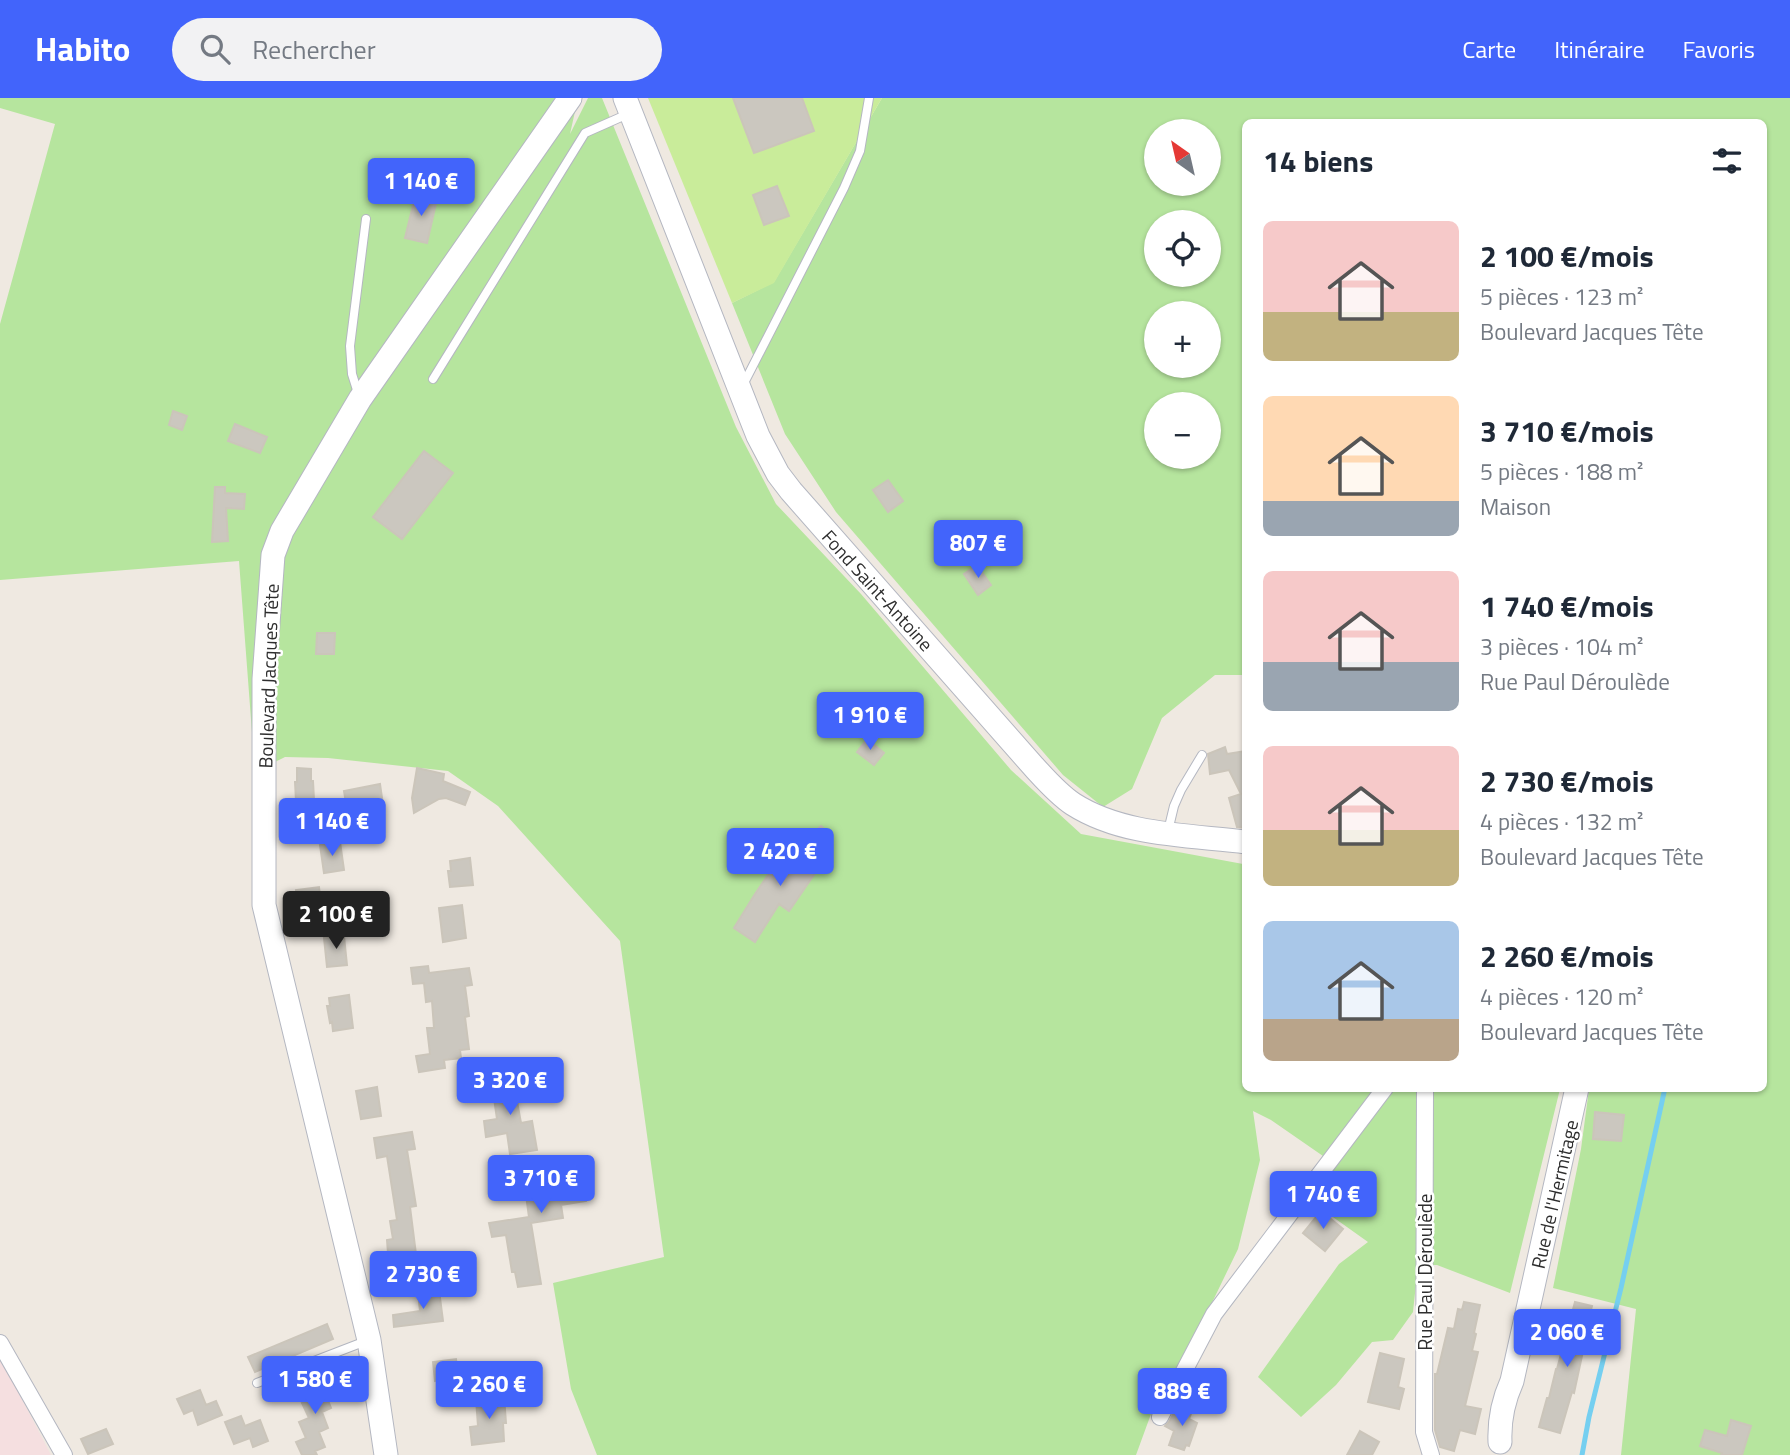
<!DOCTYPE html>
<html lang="fr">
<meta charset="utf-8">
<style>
:root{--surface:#fff;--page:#f2f2f3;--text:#1f2937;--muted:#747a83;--accent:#4264fb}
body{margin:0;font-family:"Titillium Web",sans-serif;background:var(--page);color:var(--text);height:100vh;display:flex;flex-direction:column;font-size:26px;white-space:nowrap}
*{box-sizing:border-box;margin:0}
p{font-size:23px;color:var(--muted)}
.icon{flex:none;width:38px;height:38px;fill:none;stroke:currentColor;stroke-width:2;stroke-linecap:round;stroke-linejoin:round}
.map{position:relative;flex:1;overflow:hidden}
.drawer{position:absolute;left:1242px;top:21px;width:525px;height:973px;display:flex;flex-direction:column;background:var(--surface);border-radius:10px;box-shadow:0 2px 5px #0004}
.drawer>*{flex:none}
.needle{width:46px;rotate:326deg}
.tools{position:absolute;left:1144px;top:21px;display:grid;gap:14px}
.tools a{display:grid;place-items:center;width:77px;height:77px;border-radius:50%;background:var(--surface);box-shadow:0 2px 5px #0004;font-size:35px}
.price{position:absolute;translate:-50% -60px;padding:0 16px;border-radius:7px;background:var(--accent);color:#fff;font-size:23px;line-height:46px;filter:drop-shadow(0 2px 4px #0008)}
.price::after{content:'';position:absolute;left:50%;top:42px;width:21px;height:16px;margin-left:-10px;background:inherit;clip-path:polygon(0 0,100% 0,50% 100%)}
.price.current{background:#222;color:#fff}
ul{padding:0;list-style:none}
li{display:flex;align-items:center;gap:21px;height:175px;padding:0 21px}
li span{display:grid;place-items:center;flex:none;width:196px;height:140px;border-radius:10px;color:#555}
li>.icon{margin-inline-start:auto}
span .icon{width:84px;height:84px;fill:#fffc;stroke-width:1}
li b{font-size:30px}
h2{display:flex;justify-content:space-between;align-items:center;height:84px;padding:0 21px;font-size:30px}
header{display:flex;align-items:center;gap:42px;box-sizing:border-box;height:98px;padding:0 35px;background:var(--accent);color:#fff}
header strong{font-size:33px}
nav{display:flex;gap:38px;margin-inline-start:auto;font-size:24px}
.search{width:490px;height:63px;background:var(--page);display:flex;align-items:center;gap:18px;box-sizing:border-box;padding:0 24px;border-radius:38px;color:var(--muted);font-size:26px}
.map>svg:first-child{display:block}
.medical{fill:#f5dfe0}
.green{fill:#b6e59e;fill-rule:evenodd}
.pitch{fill:#c9ec9a}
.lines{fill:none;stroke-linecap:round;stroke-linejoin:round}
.stream{stroke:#75cff0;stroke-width:5}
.building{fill:#cbc7bf;stroke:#cbc5ba;stroke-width:2}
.lane-casing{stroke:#b4b7c1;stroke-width:10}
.street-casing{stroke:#b4b7c1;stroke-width:18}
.secondary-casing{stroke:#b4b7c1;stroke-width:25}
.lane{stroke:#fff;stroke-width:8}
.street{stroke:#fff;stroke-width:16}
.secondary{stroke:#fff;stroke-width:23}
.labels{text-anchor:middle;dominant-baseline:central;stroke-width:5;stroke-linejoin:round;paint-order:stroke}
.street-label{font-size:19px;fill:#2e2e2e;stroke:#fff}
</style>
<header>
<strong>Habito</strong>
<div class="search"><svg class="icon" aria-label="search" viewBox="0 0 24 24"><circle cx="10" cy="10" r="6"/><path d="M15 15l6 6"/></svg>Rechercher</div>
<nav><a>Carte</a><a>Itinéraire</a><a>Favoris</a></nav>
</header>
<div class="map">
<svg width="1790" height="1357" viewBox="0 0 1790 1357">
<rect width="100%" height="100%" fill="#efe9e1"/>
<path class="medical" d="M0,1259l51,98h-51z"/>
<path class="green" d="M0,0h578l-8,36 18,-36h14l134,329 40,77 85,90 150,176 70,64 162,30 3,10v214l314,1 -50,204 -73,-28h-19l-5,47 -20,28 -21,2 -36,43 -35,32 -43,-40 81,-113 29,-22 -59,-42 27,-35 -65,-45 -18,-9 7,49 -22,89 -32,66 -55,99 -15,41h-539l-26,-66 -18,-106 111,-26 -44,-316 -122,-135 -50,-35 -120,-13 -43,-1 -30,15 -16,-211 -239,19v-256l55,-200 -55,-16z
M882,0h908v1357h-169l15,-146 -83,-21 28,-139 8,-60 175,-1v-966h-518v553h-31l-53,43 -30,71 -29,18 -40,-32 -227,-263 -51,-78 -53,-131 42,-21zM1157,33h52v53h-52zM1157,124h52v53h-52zM1157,215h52v53h-52zM1157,306h52v53h-52z"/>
<path class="pitch" d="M648,0h234l-108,185 -42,20z"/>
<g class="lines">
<path class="stream" d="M1582,1357l7,-38 32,-129 44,-200"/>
</g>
<path class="building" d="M733,0h69l12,33 -60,22z
M777,88l12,30 -25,9 -11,-30z
M416,95l21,6 -10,44 -22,-5z
M173,313l14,5 -5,14 -13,-5z
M235,326l32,13 -7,16 -32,-12z
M424,353l29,22 -51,66 -29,-22z
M888,382l15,21 -15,11 -15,-22z
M215,389h10v6l20,1 -1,15 -18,-1 2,33 -16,1z
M977,467l14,20 -13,10 -14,-21z
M317,535h18l-1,21h-18z
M867,641l17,14 -10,12 -17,-13z
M1225,649l2,7 19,-3v77l-9,-1 -8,-29 12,-4 -12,-24 -19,4 -2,-20z
M297,670l14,1v12h2l2,38 -18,1 -2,-38h2z
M417,670l27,6 -1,7 27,11 -5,13 -19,-7 -7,1 -25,14 -2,-15z
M380,686l3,21 -27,4v-2l-9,2 -3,-18z
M821,728l2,2 -18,28 15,10 -31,45 -10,-7 -24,38 -21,-14 21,-34 15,-22 2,1 17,-28 5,3z
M340,744l4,28 -20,3 -4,-28z
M470,760l3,27 -23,2 -2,-16h3l-1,-10z
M319,789l3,27 -23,3 -3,-27z
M462,807l4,33 -23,4 -4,-34z
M344,838l3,29 -20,2 -3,-29z
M428,868l1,7 40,-5 3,17 -7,1 4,30 -4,1 4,32 -9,1 1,8 -17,2 1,8 -26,4 -3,-16 14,-2 -3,-26h7l-2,-27 -6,1 -2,-19 -11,1 -2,-16z
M349,897l4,33 -20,3 -1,-9 -2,1 -3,-17h3l-1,-8z
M512,976l9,49 11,-2 5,29 -27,4 -3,-21 -21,4 -2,-16 13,-2 -6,-42z
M377,989l4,29 -20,3 -5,-28z
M1595,1014l29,3 -3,26 -28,-2z
M412,1034l3,17 -8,1 9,56 -6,1 7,55h-2l2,13 -27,4 -3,-39 6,-1 -3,-18 7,-1 -10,-64 -10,2 -3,-20z
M580,1059l6,44 -25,4 2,13 -32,5 10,61 -23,3 -3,-15h-3l-6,-37 -14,2 -3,-14 40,-6 -3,-22 14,-2 -4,-30z
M1321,1113l22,18 -18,22 -22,-18z
M439,1192l4,31 -49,6 -1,-12 27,-4 -2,-18z
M1464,1204l16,3 -6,28 2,1 -4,17 6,1 -13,54 16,3 -6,25 -15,-4 -6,21 -14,-4 -5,-17v-56h2l11,-46 6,1 4,-20 4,1z
M1575,1204l17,4 -2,8h1l-17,79 -2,-1 -12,41 -21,-6 8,-29h2l7,-29h1z
M327,1226l6,15 -78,33 -7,-15z
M1380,1255l24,6 -6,28 6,2 -5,20 -31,-7z
M456,1261l4,34 -20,2 -2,-15 -3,1 -2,-19z
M328,1276l6,15 -9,4 6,15 -9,4 6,16 -9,4 6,15 -10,4 2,4h-15l-6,-13 10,-4 -7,-16 10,-4 -7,-15 10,-4 -6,-16z
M200,1292l6,15 10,-4 6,14 -24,10 -5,-15 -9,4 -7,-15z
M504,1298l2,27h-3l1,18 -32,4 -2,-18 8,-1 -2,-27z
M1178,1307l14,6 -3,8 8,4 -8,23 -3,-1 -2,5 -15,-5 5,-14 -9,-5 4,-4z
M241,1318l4,10 15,-6 8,21 -15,6 -3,-9 -16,6 -9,-22z
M1731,1322l20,6 -9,29h-21l1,-2 -22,-7 5,-16 22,6z
M106,1331l7,15 -25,10 -7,-15z
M1360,1333l19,11 -7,13h-25z"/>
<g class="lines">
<defs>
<path id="lane" d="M433,281l152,-246 43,-19
M743,287l101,-197 16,-37 9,-53
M358,295l-6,-19 -2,-28 16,-127
M1168,733l6,-25 7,-16 21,-35
M257,1285l109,-42"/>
<path id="street" d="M1425,990l-1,344 7,23
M0,1245l64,112
M1160,1319l54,-103 171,-226"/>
<path id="secondary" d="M625,0l133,338 20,38 13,17 243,276c12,13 24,27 39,37 50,32 116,31 173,38
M1500,1344c-1,-23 3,-41 12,-61l65,-293
M386,1357l-17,-115 -105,-435v-226l9,-124 9,-24 78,-132 210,-301"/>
</defs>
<use href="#lane" class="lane-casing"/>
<use href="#street" class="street-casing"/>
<use href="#secondary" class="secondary-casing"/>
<use href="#lane" class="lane"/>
<use href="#street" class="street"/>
<use href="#secondary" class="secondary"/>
</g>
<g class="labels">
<g class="street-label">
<text transform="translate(878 492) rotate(48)">Fond Saint-Antoine</text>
<text transform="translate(268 578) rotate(-88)">Boulevard Jacques Tête</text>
<text transform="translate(1554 1096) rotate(-77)">Rue de l'Hermitage</text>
<text transform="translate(1424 1174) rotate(-90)">Rue Paul Déroulède</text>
</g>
</g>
</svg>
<div class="tools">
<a><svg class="needle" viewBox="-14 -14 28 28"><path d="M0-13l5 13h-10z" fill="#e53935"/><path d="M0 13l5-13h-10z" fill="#747a83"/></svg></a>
<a><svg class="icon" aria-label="locate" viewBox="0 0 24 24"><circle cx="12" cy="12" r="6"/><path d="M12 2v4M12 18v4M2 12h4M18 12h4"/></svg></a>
<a>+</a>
<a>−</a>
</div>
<b class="price" style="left:421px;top:120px">1 140 €</b>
<b class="price" style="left:978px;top:482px">807 €</b>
<b class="price" style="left:870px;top:654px">1 910 €</b>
<b class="price" style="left:332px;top:760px">1 140 €</b>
<b class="price" style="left:780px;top:790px">2 420 €</b>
<b class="price current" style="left:336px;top:853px">2 100 €</b>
<b class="price" style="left:510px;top:1019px">3 320 €</b>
<b class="price" style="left:541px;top:1117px">3 710 €</b>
<b class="price" style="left:1323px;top:1133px">1 740 €</b>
<b class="price" style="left:423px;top:1213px">2 730 €</b>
<b class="price" style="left:1567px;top:1271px">2 060 €</b>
<b class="price" style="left:315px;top:1318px">1 580 €</b>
<b class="price" style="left:489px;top:1323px">2 260 €</b>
<b class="price" style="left:1182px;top:1330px">889 €</b>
<section class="drawer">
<h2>14 biens<svg class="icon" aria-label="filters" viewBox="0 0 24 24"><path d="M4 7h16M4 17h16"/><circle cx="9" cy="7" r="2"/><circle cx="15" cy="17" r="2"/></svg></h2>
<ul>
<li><span style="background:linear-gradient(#f6c9c9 65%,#c2b280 0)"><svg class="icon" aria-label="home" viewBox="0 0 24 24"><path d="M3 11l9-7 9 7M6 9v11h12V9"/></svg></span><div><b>2 100 €/mois</b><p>5 pièces · 123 m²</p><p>Boulevard Jacques Tête</p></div></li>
<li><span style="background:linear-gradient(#ffd9b3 75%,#9aa5b1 0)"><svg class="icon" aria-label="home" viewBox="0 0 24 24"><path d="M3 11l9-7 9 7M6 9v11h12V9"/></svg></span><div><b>3 710 €/mois</b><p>5 pièces · 188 m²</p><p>Maison</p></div></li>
<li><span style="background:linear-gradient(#f6c9c9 65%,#9aa5b1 0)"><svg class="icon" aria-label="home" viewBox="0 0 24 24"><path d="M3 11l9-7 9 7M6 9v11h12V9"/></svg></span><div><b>1 740 €/mois</b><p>3 pièces · 104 m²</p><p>Rue Paul Déroulède</p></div></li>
<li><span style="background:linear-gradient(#f6c9c9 60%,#c2b280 0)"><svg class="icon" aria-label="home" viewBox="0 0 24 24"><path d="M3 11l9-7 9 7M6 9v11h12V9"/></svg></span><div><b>2 730 €/mois</b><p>4 pièces · 132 m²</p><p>Boulevard Jacques Tête</p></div></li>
<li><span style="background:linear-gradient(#a9c7e8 70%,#b9a48a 0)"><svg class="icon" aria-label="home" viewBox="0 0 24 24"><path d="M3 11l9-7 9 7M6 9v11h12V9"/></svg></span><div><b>2 260 €/mois</b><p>4 pièces · 120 m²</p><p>Boulevard Jacques Tête</p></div></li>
</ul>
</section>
</div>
